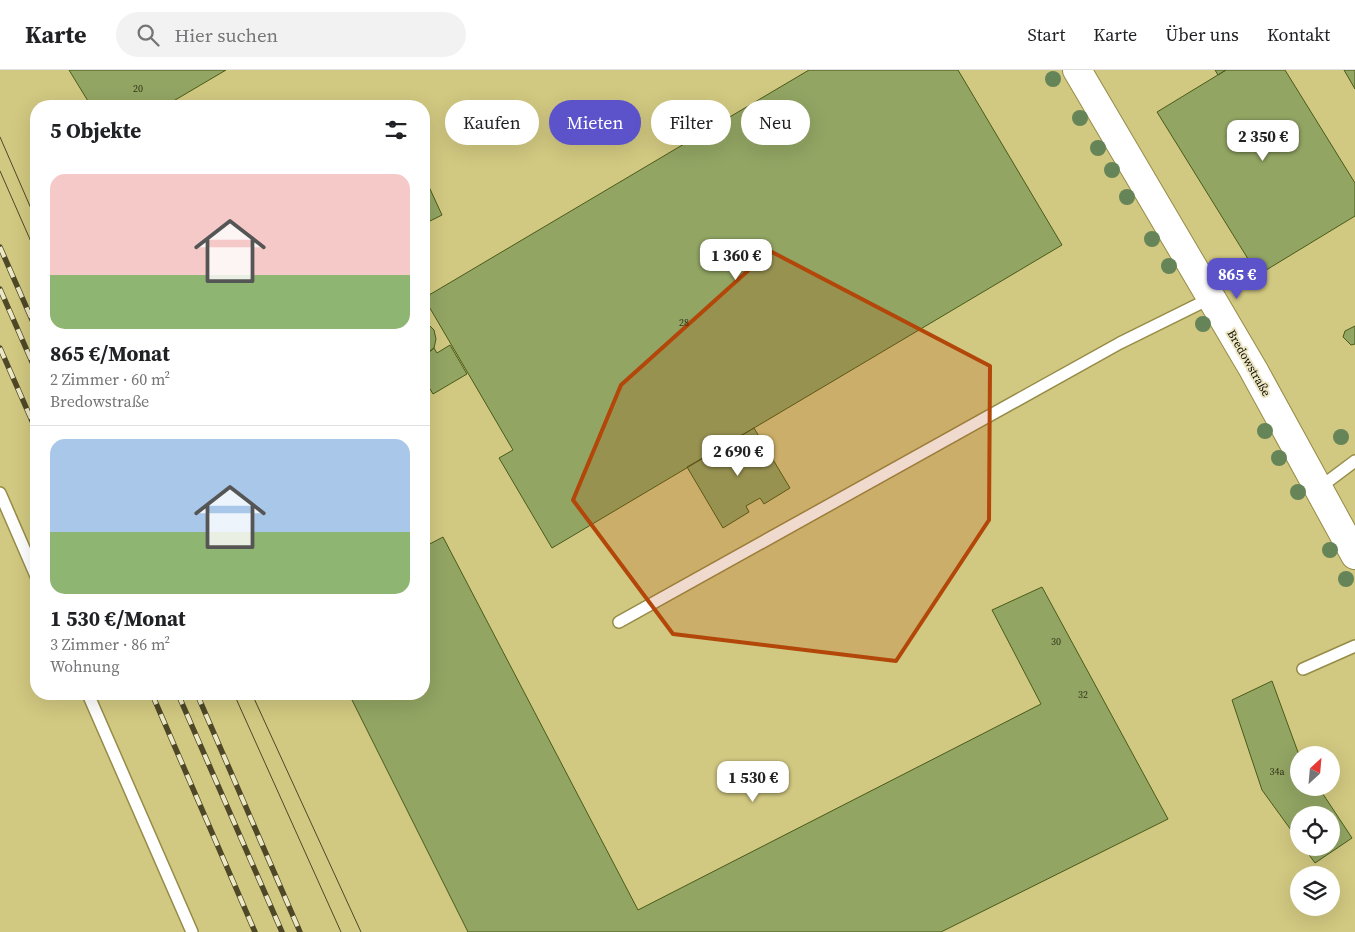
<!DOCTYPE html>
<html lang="de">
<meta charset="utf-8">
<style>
:root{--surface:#fff;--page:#f2f2f2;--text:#202124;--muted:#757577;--line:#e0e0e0;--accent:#5c53cb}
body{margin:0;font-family:"Source Serif 4",serif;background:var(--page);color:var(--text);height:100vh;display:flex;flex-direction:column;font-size:19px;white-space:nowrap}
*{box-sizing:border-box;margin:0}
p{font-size:16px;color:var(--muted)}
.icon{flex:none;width:28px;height:28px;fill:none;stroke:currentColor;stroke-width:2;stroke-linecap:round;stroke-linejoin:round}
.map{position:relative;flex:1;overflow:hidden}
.sheet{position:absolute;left:30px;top:30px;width:400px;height:600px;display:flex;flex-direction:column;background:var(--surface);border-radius:20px;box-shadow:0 5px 20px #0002}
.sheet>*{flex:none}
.guide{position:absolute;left:445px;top:30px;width:475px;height:45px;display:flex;gap:10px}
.needle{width:32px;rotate:26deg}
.fabs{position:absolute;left:1290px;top:676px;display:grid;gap:10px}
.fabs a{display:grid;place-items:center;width:50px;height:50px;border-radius:50%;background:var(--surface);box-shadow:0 5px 20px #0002;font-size:25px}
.price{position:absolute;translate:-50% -42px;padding:0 11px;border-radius:10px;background:#fff;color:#222;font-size:16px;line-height:32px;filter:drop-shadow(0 1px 2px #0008)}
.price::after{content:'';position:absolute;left:50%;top:30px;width:15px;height:11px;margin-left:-8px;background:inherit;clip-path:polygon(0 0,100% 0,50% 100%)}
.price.on{background:var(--accent);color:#fff}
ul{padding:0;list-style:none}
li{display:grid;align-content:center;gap:10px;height:265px;padding:0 20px}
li+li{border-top:1px solid var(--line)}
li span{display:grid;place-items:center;height:155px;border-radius:15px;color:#555}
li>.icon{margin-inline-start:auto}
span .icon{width:90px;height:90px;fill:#fffc;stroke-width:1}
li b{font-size:21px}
h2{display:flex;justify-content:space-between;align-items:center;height:60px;padding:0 20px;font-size:21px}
.tag{padding:0 18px;border-radius:22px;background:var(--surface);box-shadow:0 5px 20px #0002;font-size:18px;line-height:45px}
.tag.on{background:var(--accent);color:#fff}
header{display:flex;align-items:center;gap:30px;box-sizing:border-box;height:70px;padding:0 25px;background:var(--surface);border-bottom:1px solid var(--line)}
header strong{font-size:24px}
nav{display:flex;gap:28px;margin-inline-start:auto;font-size:18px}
.search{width:350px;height:45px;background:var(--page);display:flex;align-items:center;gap:12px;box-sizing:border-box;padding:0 18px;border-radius:28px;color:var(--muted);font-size:19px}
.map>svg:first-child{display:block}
.building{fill:#92a563;stroke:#4b5b18}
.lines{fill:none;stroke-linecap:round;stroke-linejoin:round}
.lane-casing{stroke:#968c47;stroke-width:14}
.secondary-casing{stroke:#968c47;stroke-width:30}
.lane{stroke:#fff;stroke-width:11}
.secondary{stroke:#fff;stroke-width:28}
.tram{stroke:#4e4828;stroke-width:1}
.rail-casing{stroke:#4e4828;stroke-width:5.5}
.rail{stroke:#ece7c5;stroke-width:4;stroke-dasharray:11;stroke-linecap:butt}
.tree{fill:#658457}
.marked{fill:#b34609;fill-opacity:0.2;stroke:#b34609;stroke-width:4;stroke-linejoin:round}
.labels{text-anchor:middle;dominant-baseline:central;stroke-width:4;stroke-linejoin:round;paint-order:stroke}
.number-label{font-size:10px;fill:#333419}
.street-label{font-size:12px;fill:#130e00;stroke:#ece7c5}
</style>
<header>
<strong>Karte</strong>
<div class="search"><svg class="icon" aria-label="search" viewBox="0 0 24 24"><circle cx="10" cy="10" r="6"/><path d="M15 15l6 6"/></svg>Hier suchen</div>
<nav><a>Start</a><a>Karte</a><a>Über uns</a><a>Kontakt</a></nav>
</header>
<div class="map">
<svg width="1355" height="862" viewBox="0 0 1355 862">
<rect width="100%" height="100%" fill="#d1c881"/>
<path class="building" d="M69,0h157l-61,36h-74z
M809,0h149l104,175 -510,303 -53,-90 14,-8 -89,-152z
M1215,0h11l-8,5z
M1226,0h59l70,113v33l-97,59 -101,-163z
M1344,0h11v19z
M424,106l18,39 -18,9z
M424,250l10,10 2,9 -2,9 -10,8z
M1355,256v18l-4,1 -8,-8 2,-6z
M450,275l17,29 -34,20 -9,-15v-23l10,-8 3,5z
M754,358l36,60 -26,16 -4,-6 -14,8 3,6 -26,16 -36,-61z
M443,467l195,373 403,-206 -49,-94 50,-23 126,232 -227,113h-473l-119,-238h75v-147z
M1272,611l27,74v33h20l33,50 -37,25 -11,-15h27v-33h-32v26l-37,-51 -30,-90z"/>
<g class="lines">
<defs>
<path id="lane" d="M1319,418l36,-27
M0,423l36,83
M619,552l501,-279 91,-45
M1303,599l52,-23
M88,624l104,238"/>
<path id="secondary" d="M1077,0l176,299 102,186"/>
</defs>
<use href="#lane" class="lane-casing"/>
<use href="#secondary" class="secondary-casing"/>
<use href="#lane" class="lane"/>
<use href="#secondary" class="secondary"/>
<path class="tram" d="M0,67l36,83
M0,101l36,82
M234,624l107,238
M252,624l109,238"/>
<defs>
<path id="rail" d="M0,177l36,82
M0,219l36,82
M0,278l36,82
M152,624l103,238
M178,624l104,238
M197,624l103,238"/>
</defs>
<use href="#rail" class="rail-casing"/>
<use href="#rail" class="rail"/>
</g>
<g class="tree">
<circle cx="1053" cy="9" r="8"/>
<circle cx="1080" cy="48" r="8"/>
<circle cx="1098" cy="78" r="8"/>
<circle cx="1112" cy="100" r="8"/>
<circle cx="1127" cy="127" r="8"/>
<circle cx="1152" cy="169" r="8"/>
<circle cx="1169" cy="196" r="8"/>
<circle cx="1203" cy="254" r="8"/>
<circle cx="1265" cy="361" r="8"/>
<circle cx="1341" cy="367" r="8"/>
<circle cx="1279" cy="388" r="8"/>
<circle cx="1298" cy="422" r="8"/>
<circle cx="1330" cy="480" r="8"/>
<circle cx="1346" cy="509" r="8"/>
</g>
<path class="marked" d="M770,181l220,115 -1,154 -93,141 -223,-27 -100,-134 48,-115z"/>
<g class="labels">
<g class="number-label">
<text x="138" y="18">20</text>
<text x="684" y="252">28</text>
<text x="1056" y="571">30</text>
<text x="1083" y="624">32</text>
<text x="1277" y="701">34a</text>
</g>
<g class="street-label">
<text transform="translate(1249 293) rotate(60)">Bredowstraße</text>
</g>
</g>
</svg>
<div class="fabs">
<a><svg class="needle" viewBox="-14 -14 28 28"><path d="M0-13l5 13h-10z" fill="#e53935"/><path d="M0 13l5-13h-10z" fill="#757577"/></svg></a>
<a><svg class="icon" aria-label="locate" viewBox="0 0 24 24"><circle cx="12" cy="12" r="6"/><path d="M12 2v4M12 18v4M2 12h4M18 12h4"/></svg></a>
<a><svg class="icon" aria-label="layers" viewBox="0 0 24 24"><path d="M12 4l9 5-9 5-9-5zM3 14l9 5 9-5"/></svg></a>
</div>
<b class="price" style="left:1263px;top:92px">2 350 €</b>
<b class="price" style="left:736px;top:211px">1 360 €</b>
<b class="price on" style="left:1237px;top:230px">865 €</b>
<b class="price" style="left:738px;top:407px">2 690 €</b>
<b class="price" style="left:753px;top:733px">1 530 €</b>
<div class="guide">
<a class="tag">Kaufen</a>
<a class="tag on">Mieten</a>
<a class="tag">Filter</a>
<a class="tag">Neu</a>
</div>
<section class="sheet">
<h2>5 Objekte<svg class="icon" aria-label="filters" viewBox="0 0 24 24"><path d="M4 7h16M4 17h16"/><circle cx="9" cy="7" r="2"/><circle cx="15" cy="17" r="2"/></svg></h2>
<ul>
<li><span style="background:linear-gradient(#f6c9c9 65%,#8fb573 0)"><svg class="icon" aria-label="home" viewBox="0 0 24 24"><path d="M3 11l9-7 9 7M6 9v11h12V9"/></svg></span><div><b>865 €/Monat</b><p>2 Zimmer · 60 m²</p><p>Bredowstraße</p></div></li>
<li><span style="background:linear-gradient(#a9c7e8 60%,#8fb573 0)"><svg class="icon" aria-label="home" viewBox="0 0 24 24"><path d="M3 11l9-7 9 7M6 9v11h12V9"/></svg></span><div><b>1 530 €/Monat</b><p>3 Zimmer · 86 m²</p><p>Wohnung</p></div></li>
</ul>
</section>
</div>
